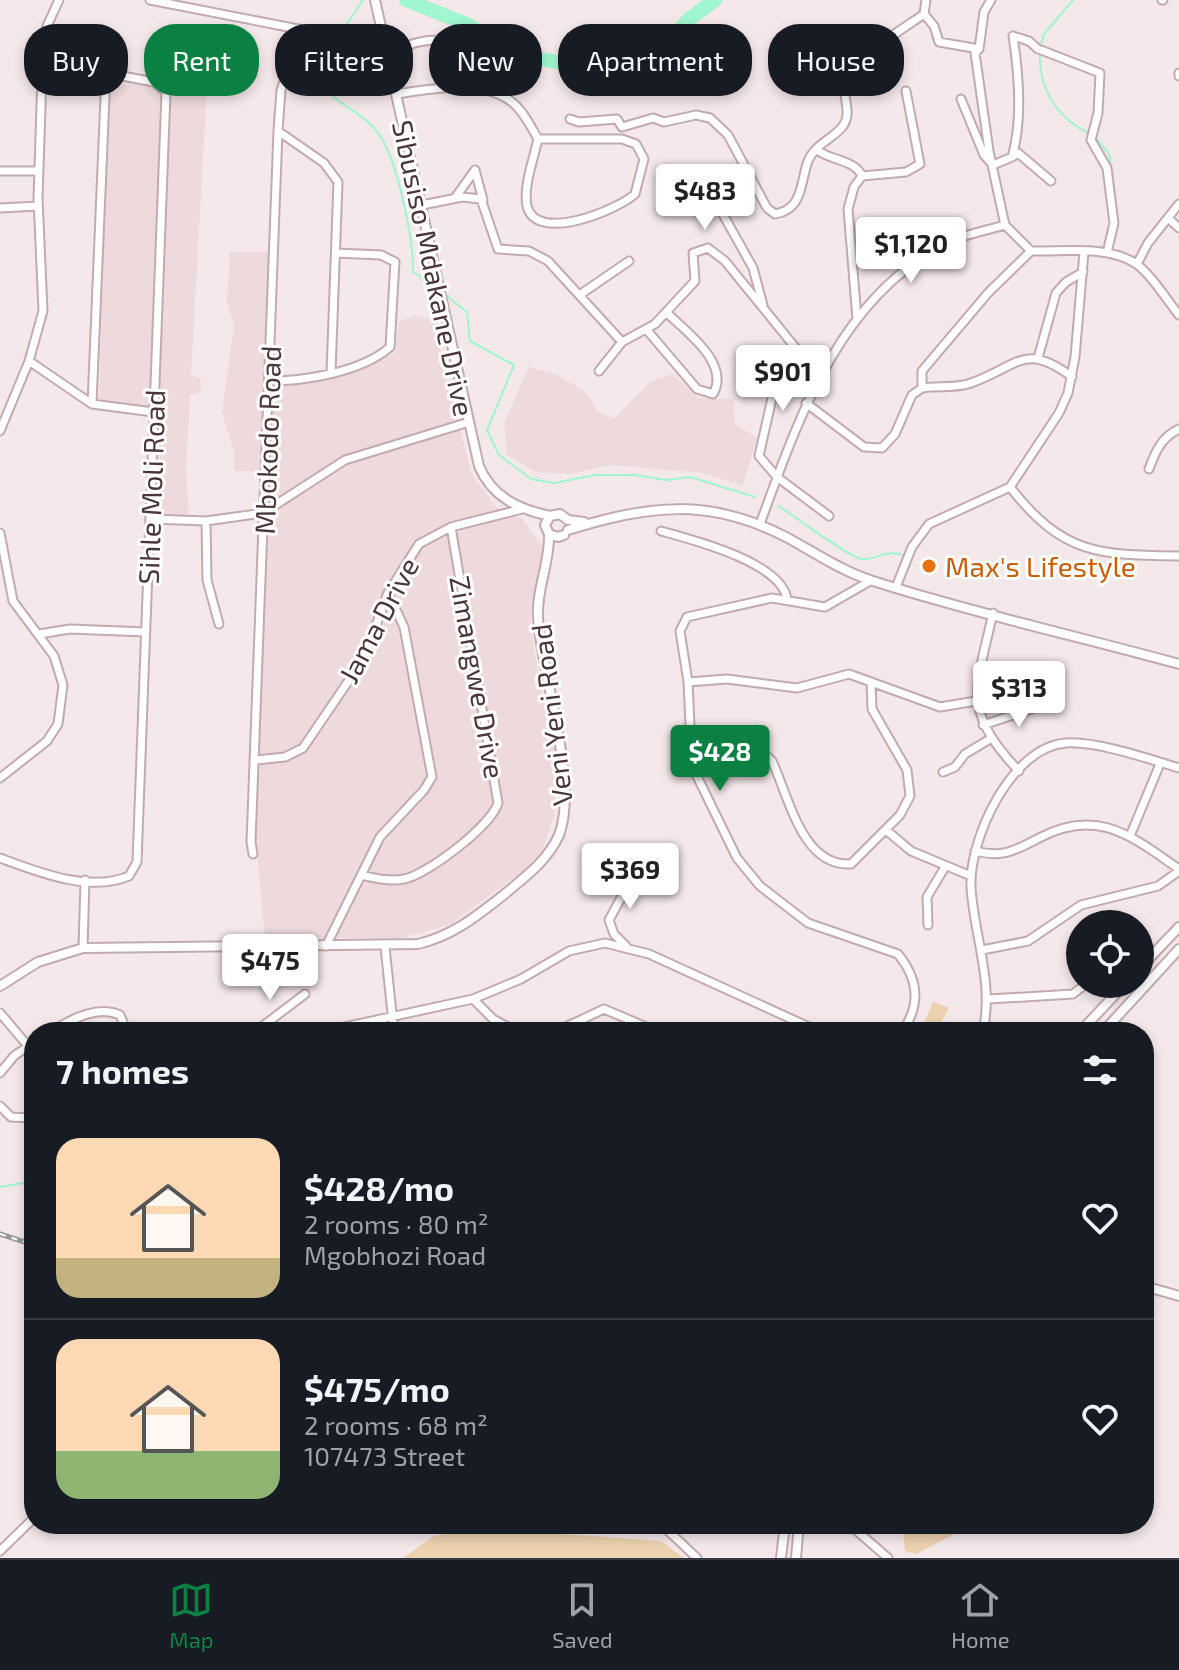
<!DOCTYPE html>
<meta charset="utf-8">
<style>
:root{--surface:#171b24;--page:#242831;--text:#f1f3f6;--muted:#9ea1a6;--line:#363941;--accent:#0b8043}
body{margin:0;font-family:"Exo 2",sans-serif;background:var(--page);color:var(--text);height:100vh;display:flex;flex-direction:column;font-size:30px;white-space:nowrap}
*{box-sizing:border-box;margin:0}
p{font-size:26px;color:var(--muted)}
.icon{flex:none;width:44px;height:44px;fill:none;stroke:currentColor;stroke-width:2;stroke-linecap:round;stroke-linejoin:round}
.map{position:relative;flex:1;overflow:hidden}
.details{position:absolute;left:24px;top:1022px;width:1130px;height:512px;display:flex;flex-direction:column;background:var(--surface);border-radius:32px;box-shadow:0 4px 12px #0003}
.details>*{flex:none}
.top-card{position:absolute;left:24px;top:24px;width:1132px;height:72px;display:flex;gap:16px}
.tools{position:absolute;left:1066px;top:910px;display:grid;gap:16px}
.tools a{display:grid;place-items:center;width:88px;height:88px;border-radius:50%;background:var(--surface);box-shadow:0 4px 12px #0003;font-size:40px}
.price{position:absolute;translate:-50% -68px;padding:0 18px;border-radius:8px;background:#fff;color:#222;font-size:26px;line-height:52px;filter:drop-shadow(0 2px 4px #0008)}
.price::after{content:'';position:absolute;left:50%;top:48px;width:24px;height:18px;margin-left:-12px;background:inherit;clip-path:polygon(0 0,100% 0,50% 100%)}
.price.active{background:var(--accent);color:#fff}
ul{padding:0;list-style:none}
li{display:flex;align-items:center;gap:24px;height:200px;padding:0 32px}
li+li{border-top:2px solid var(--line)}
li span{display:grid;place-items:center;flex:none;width:224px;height:160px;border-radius:24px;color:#555}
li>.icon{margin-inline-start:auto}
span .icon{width:96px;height:96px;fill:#fffc;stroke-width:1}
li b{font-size:34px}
h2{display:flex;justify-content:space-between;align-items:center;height:96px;padding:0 32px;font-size:34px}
.pill{padding:0 28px;border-radius:32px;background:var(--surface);box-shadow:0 4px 12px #0003;font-size:28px;line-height:72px}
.pill.active{background:var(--accent);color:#fff}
.menu{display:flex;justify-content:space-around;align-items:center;height:112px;border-top:2px solid var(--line);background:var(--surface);font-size:22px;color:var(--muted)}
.menu a{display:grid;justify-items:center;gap:4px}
.menu .active{color:var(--accent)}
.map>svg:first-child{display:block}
.residential{fill:#eedadd}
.green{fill:#ecd2ae}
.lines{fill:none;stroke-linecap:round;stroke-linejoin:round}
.stream{stroke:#a0f6ce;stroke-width:2}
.river{stroke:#a0f6ce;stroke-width:14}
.minor-casing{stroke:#c2aaaf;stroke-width:11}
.tertiary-casing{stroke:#c2aaaf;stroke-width:12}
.minor{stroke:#fff;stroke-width:7}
.tertiary{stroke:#fff;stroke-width:8}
.rail-casing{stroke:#989898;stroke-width:5}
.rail{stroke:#fff;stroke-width:2;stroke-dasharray:6;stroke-linecap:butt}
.food-dot{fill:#e8710a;stroke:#fff;stroke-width:3}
.labels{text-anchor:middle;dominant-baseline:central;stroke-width:6;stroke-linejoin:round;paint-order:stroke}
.street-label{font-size:28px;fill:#49363b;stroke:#fff}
.food-label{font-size:28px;fill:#c56008;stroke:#fff;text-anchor:start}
</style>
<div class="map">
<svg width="1179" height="1558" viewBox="0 0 1179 1558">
<rect width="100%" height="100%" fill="#f5e8ea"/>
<path class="residential" d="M108,84l99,2 -16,289 9,3 1,13 -11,4 -4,75 3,46 -33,-1 1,-107 -58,-8z
M230,252h39l-8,220 -27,-1v-19l-12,-39 12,-89 -7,-21z
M414,315l23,6 5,39 30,115 24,32 26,12 22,29 -14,68 6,46 19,88v64l-13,37 -20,20 -71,53 -49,14h-137l-9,-100 16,-454 122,-30 5,-32z
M529,367l28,8 28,16 12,20 17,8 36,-37 22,-8 27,24 34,1 2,25 23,14 -16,48 -38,-13 -95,-8 -36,9 -37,-2 -29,-17 -3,-32z"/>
<path class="green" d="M933,1002l16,6 -13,24h-16z
M902,1524h83l-1,6h-22l-46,24 -11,-3z
M476,1528l185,13 23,17h-281l31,-22z"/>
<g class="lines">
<path class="stream" d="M342,31l21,-31
M328,42l-10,8c-8,56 40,49 64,89 16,26 32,103 31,133l8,5 7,13
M1040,48l4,-14 29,-34
M1040,54c-1,37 18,65 51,80
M1096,138l13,16 4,21
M447,296l20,16 3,29 44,24 -27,65 12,25 32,24 23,4 42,-8h38l32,5 24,-3 65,20
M778,506c16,9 71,52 84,53 17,1 21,-10 42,-4
M0,1187l34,-6"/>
<path class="river" d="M406,0l63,25 37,28 69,12 67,-6 20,-10 27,-30 26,-19"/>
<defs>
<path id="minor" d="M150,0l235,46
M926,0l-2,14 10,12 5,16 40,7
M991,0l-7,12 -5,37 -4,4 14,98 16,74
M1162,0h1
M1041,50l59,23 -2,40 -7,27 16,28 7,55 -7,30
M387,55c24,-13 46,-20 73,-10
M161,61l23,1 10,6 -4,10 -24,14
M1179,73v3
M397,94c32,-5 89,-15 116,9 11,9 18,24 25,36 -4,19 -15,47 -11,67 9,38 90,4 108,-12l9,-35 -8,-15 -14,-5h-84
M961,99l23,56 9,10 19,-8c11,-37 7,-82 1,-121l16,5 9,8
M570,119l9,3 38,-3 5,8 31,-9 11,4 32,-7 14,3 18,17 39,73 8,6c29,-5 25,-32 33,-53 7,-17 25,-22 35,-35 10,-14 -2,-29 3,-43 12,-28 54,-52 78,-69
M278,131l46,32 14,19 -7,191
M816,149c13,12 39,10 46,27
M1012,157l6,-4 33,28
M0,171h39
M455,198l20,-28 8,30
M422,205l40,-8 19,2 17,50 31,2 19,10 74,81
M0,208l38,-2
M720,209l33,59 10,37
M1168,218l11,10
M1031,251c32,1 75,-6 104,12 17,12 31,36 44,52
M1137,264l11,-21 31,-39
M581,294l48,-33
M857,319l-9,-110 6,-22 8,-11 44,-4 14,-8 -14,-73
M646,329l51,60 16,5c18,-31 -28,-63 -47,-82
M795,348l-16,19 -20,89 18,21 52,39
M1038,358l18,-65 10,-11 17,-10
M29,361l63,43 61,8
M599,371l23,-29 33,-18 40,-43 -2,-28 15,-5 17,13 95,117
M269,381c36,0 93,-9 121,-34l5,-85 -14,-7 -45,-2
M922,388c16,-3 33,1 49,-5 46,-16 53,-42 101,-6
M806,403l58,44 18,1 13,-14 17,-39 10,-7v-17l66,-78 43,-42
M92,404l14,-331
M0,431l29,-70 14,-50 -5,-113 5,-152 4,-20 12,-26
M1149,469c7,-19 13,-32 30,-40
M1010,487c53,68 89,68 169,69
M151,519l55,2 57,-8 82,-53 121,-37
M206,521l1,59 12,44
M760,524c39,-107 81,-232 192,-283 17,-8 36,-11 53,-16l26,26
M661,531c32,9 120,31 126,68
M0,533l13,68 41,55 9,29 -5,39 -11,17 -47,37
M870,581l-45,26 -53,-9 -85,19 -7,14 8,51 4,84 45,92 23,28 48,37 90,31c21,26 23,51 4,78
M896,587l16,-40 17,-23 81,-37 49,-74 9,-20 7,-36 9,-105
M993,613c-17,76 -32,97 26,158
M39,634l31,-5 75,3
M688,682l39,-3 70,9 52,-14 91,33 36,-6
M983,725l63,-21
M690,737c28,2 62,1 82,24 17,36 30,106 79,103l49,-49 10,-19 -3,-26 -35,-61 -1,-27
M256,760l29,-3 18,-9 61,-90 24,-65 31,-49 32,-17 71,-18
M943,772l12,-5 10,-13 25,-15
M886,830l25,21 60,25
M1130,836l30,-72
M975,851c28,7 39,0 64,-13 59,-31 92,-2 140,31
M253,854l-2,-12 27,-711 3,-41 21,-60
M0,858c38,14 89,35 129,18l8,-14 29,-770 -12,-10 -111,-21
M361,875c14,3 28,7 43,4 23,-4 88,-54 94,-76l-47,-276
M928,925l-1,-28 18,-30
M326,946l54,-109 44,-47 8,-13 -28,-150 -16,-34
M626,946l-12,-12 -5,-14 24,-44
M385,947l9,85
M83,948l2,-68
M982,950l46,-9 53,-36 77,-19 21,-15
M473,999l20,20 24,13
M989,999l84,-5 13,-10
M0,1013l28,33
M51,1032c18,-12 47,-27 69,-17l7,17
M255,1032l50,-38
M321,1032l152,-33 48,-20 48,-28 36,-8 44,11 171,78
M555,1032l49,-23 54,23
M983,1032c11,-51 -9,-95 -12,-145 -2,-48 40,-140 95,-144 31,-2 83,16 113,25
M0,1073l14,-17 20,-14
M0,1106l11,11 23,1
M661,1524l36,34
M849,1524l39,34
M0,1551l34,-33"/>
<path id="tertiary" d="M375,0l104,466c13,31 39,43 71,50
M568,530c82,-25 140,-33 218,7 28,15 57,35 87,44 100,32 204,55 306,83
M564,535l-6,2 -9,-3 -4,-9 5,-9 10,-2 8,6 16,2
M1140,968l39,-41
M0,986l38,-24 45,-14 335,-4c35,-8 60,-29 88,-51 20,-17 42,-33 53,-58 20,-52 -17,-158 -21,-217 -2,-28 12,-55 11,-84
M1080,1032l45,-48
M1103,1032l76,-83
M1144,1286l35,10
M781,1558l4,-34
M796,1558l3,-34"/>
</defs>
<use href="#minor" class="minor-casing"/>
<use href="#tertiary" class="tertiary-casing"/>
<use href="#minor" class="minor"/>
<use href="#tertiary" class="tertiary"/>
<defs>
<path id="rail" d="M0,1234l34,11"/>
</defs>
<use href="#rail" class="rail-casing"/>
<use href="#rail" class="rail"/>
</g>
<circle class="food-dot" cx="929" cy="566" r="8"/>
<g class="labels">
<g class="street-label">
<text transform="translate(434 268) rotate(78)">Sibusiso Mdakane Drive</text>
<text transform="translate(267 440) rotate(-88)">Mbokodo Road</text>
<text transform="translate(151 487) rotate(-88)">Sihle Moli Road</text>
<text transform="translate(378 620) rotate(-62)">Jama Drive</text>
<text transform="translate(478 677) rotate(80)">Zimangwe Drive</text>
<text transform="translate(551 715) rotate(-97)">Veni Yeni Road</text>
</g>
<g class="food-label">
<text x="945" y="566">Max's Lifestyle</text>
</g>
</g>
</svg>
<div class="tools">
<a><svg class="icon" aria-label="locate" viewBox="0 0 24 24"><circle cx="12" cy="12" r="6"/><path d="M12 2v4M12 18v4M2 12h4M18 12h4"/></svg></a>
</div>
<b class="price" style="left:705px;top:232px">$483</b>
<b class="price" style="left:911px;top:285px">$1,120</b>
<b class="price" style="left:783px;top:413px">$901</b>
<b class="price" style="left:1019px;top:729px">$313</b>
<b class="price active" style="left:720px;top:793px">$428</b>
<b class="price" style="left:630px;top:911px">$369</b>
<b class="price" style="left:270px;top:1002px">$475</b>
<div class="top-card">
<a class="pill">Buy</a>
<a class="pill active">Rent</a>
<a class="pill">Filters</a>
<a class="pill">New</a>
<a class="pill">Apartment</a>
<a class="pill">House</a>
</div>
<section class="details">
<h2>7 homes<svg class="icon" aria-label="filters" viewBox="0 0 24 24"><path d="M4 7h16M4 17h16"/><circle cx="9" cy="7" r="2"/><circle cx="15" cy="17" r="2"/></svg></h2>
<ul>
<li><span style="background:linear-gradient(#ffd9b3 75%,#c2b280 0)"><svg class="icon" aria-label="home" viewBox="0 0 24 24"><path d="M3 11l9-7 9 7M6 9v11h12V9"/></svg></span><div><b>$428/mo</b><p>2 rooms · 80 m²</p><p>Mgobhozi Road</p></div><svg class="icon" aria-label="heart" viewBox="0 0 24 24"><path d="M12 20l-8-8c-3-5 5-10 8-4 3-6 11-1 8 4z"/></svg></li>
<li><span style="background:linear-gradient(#ffd9b3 70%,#8fb573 0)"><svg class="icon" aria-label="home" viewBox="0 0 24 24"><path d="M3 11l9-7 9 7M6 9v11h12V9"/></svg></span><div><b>$475/mo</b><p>2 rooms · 68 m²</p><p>107473 Street</p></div><svg class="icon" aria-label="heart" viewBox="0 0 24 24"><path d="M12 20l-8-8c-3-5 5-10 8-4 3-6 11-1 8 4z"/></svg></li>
</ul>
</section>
</div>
<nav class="menu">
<a class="active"><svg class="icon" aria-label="map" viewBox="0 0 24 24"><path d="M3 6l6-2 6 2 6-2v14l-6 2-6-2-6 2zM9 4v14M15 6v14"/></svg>Map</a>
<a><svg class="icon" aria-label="saved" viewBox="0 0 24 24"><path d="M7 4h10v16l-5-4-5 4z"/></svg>Saved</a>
<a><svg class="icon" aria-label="home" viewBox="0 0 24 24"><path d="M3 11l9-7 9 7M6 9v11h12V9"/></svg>Home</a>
</nav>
